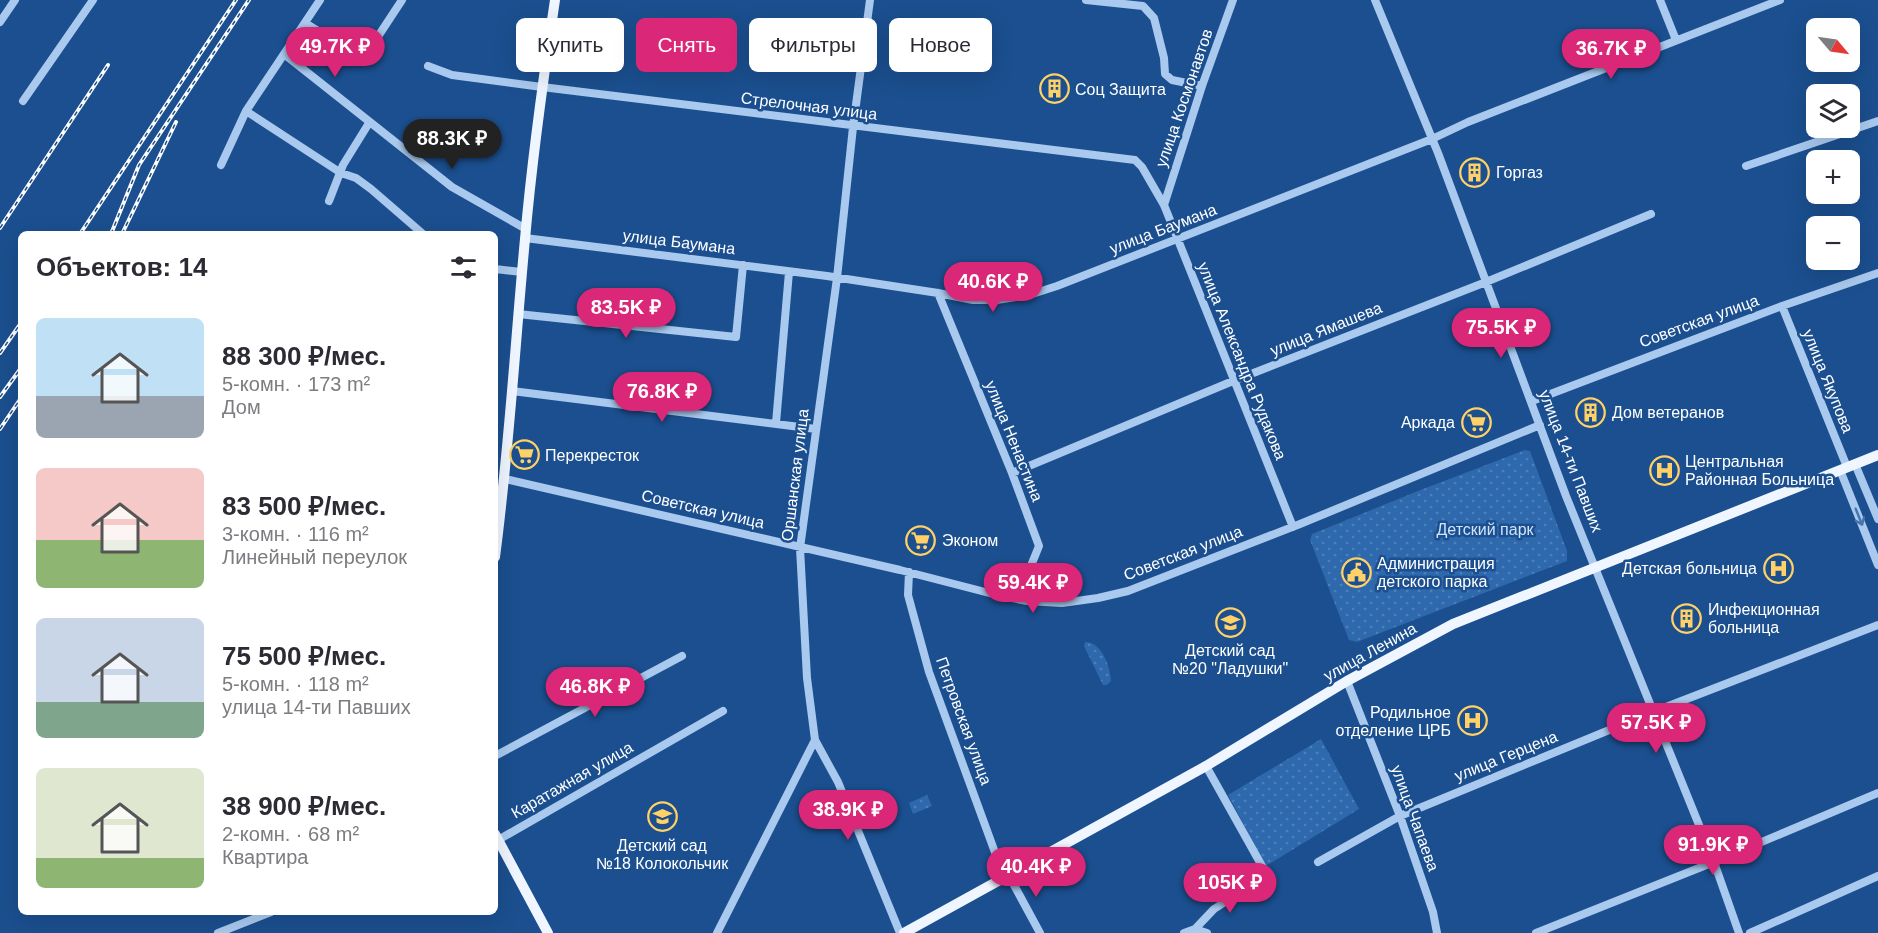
<!DOCTYPE html>
<html lang="ru">
<meta charset="utf-8">
<style>
:root{--surface:#fff;--page:#f7f7f7;--text:#2b2b33;--muted:#7c7c81;--accent:#db2777}
body{margin:0;font-family:Helvetica,sans-serif;background:var(--page);color:var(--text);height:100vh;display:flex;flex-direction:column;font-size:22px;white-space:nowrap}
*{box-sizing:border-box;margin:0}
p{font-size:20px;color:var(--muted)}
.icon{flex:none;width:33px;height:33px;fill:none;stroke:currentColor;stroke-width:2;stroke-linecap:round;stroke-linejoin:round}
.map{position:relative;flex:1;overflow:hidden}
.side{position:absolute;left:18px;top:231px;width:480px;height:684px;display:flex;flex-direction:column;background:var(--surface);border-radius:9px;box-shadow:0 6px 24px #0002}
.side>*{flex:none}
.guide{position:absolute;left:516px;top:18px;width:570px;height:54px;display:flex;gap:12px}
.needle{width:39px;rotate:119deg}
.buttons{position:absolute;left:1806px;top:18px;display:grid;gap:12px}
.buttons a{display:grid;place-items:center;width:54px;height:54px;border-radius:9px;background:var(--surface);box-shadow:0 6px 24px #0002;font-size:30px}
.price{position:absolute;translate:-50% -51px;padding:0 14px;border-radius:21px;background:var(--accent);color:#fff;font-size:20px;line-height:39px;filter:drop-shadow(0 2px 3px #0008)}
.price::after{content:'';position:absolute;left:50%;top:36px;width:18px;height:14px;margin-left:-9px;background:inherit;clip-path:polygon(0 0,100% 0,50% 100%)}
.price.current{background:#222;color:#fff}
ul{padding:0;list-style:none}
li{display:flex;align-items:center;gap:18px;height:150px;padding:0 18px}
li span{display:grid;place-items:center;flex:none;width:168px;height:120px;border-radius:9px;color:#555}
li>.icon{margin-inline-start:auto}
span .icon{width:72px;height:72px;fill:#fffc;stroke-width:1}
li b{font-size:26px}
h2{display:flex;justify-content:space-between;align-items:center;height:72px;padding:0 18px;font-size:26px}
.tag{padding:0 21px;border-radius:9px;background:var(--surface);box-shadow:0 6px 24px #0002;font-size:21px;line-height:54px}
.tag.current{background:var(--accent);color:#fff}
.map>svg:first-child{display:block}
.park{fill:url(#park-dots)}
.lines{fill:none;stroke-linecap:round;stroke-linejoin:round}
.minor{stroke:#a9c9ee;stroke-width:8}
.major{stroke:#f0f6ff;stroke-width:10}
.rail-casing{stroke:#fff;stroke-width:4}
.rail{stroke:#1b4f8f;stroke-width:1.5;stroke-dasharray:4.5;stroke-linecap:butt}
.oneway{stroke:#4674ac}
.labels{text-anchor:middle;dominant-baseline:central;stroke-width:5;stroke-linejoin:round;paint-order:stroke}
.poi-label{font-size:16px;fill:#fff;stroke:#1b4f8f;text-anchor:start}
.street-label{font-size:16px;fill:#fff;stroke:#1b4f8f}
.park-label{font-size:16px;fill:#cfe3fa;stroke:#1b4f8f}
</style>
<div class="map">
<svg width="1878" height="933" viewBox="0 0 1878 933">
<defs>
<pattern id="park-dots" width="8" height="8" patternUnits="userSpaceOnUse" patternTransform="scale(1.5)"><rect width="8" height="8" fill="#2e69ad"/><path d="M2 2h.1M6 6h.1" fill="none" stroke="#4d80b9" stroke-width="1.8" stroke-linecap="round"/></pattern>
</defs>
<rect width="100%" height="100%" fill="#1b4f8f"/>
<path class="park" d="M1525,450l5,1 37,100v10l-210,81 -8,-2 -39,-100 2,-6 106,-43z
M1085,642c17,0 25,24 26,39l-4,4h-4l-19,-39z
M1321,739l38,70 -93,57 -38,-71z
M927,795l5,11 -19,8 -4,-11z"/>
<g class="lines">
<path class="minor" d="M1086,0l57,6 11,12 10,40 1,16 7,6 30,6
M1375,0l63,153 128,343 148,366 25,71
M1660,0l16,40
M0,22l15,-22
M305,23l37,23 12,-7 23,-1 25,-38
M284,54l168,133 74,42
M428,66l24,9 90,12 593,73 7,7 22,38 129,322
M23,101l70,-101
M246,111l95,62 15,5 15,11 52,45
M221,165l25,-54 74,-111
M1746,166l132,-45
M329,201l14,-36 26,-42
M1164,205l38,-119 31,-86
M525,238l302,38 111,17 35,7h24l32,-5 28,-9 375,-147 36,-17 312,-122
M495,269l27,3
M938,293l74,180 27,73 -15,37 3,18
M1782,306l65,161
M518,314l218,23 7,-72
M512,391l304,38
M1532,401l250,-95 96,-33
M776,423l13,-151
M1855,464l23,55
M1840,470l38,95
M1012,473l221,-92 253,-99 165,-68
M505,479l395,91 97,25 30,6 35,2 36,-5 30,-7 172,-67 240,-99
M909,572l-1,23 21,77 75,205
M1347,681l53,135 33,96 4,21
M815,740l23,42 62,151
M495,756l187,-100
M498,840l225,-129
M1318,862l82,-46 253,-104 225,-87
M1008,874l32,59
M1195,929l12,4
M218,933l53,-21
M717,933l98,-193 -8,-62 -7,-130 37,-270 16,-151 17,-127
M1184,933l11,-4 19,-20 53,-34 -61,-109
M1536,933l178,-71 164,-69
M1750,933l128,-57"/>
<path class="major" d="M495,557c14,-106 20,-212 30,-318 7,-80 18,-159 30,-239
M495,834l53,99
M904,933l302,-167 141,-85 106,-57 425,-169"/>
<defs>
<path id="rail" d="M0,228l108,-163
M80,234l156,-234
M111,234l28,-69 110,-165
M122,234l54,-112
M0,353l21,-30
M0,397l21,-29
M0,429l21,-31"/>
</defs>
<use href="#rail" class="rail-casing"/>
<use href="#rail" class="rail"/>
</g>
<defs><path id="oneway-shaft" d="M-6 0H5M1.5-3L5.5 0L1.5 3" fill="none" stroke-width="1.6" stroke-linecap="round" stroke-linejoin="round" transform="scale(1.5)"/></defs>
<use class="oneway" href="#oneway-shaft" transform="translate(1859 517) rotate(68)"/>
<defs>
<symbol id="building-ring" viewBox="-11 -11 22 22"><circle r="9.5" fill="#1b4f8f" stroke="#ffd166" stroke-width="1.5"/><path d="M-4-6H4V6H1V3H-1V6H-4ZM-2.5-4.3h1.7v1.8h-1.7ZM.8-4.3h1.7v1.8H.8ZM-2.5-1h1.7V.8h-1.7ZM.8-1h1.7V.8H.8Z" fill="#ffd166"/></symbol>
<symbol id="supermarket-ring" viewBox="-11 -11 22 22"><circle r="9.5" fill="#1b4f8f" stroke="#ffd166" stroke-width="1.5"/><path d="M-6-5.5h2.5l.6 2H6L4.5 2H-2.5L-4.4-4H-6ZM-1.5 3.2a1.3 1.3 0 1 0 .1 0ZM3 3.2a1.3 1.3 0 1 0 .1 0Z" fill="#ffd166"/></symbol>
<symbol id="hospital-ring" viewBox="-11 -11 22 22"><circle r="9.5" fill="#1b4f8f" stroke="#ffd166" stroke-width="1.5"/><path d="M-5-5h3v3.5h4V-5h3V5h-3V1.5h-4V5h-3Z" fill="#ffd166"/></symbol>
<symbol id="civic-ring" viewBox="-11 -11 22 22"><circle r="9.5" fill="#1b4f8f" stroke="#ffd166" stroke-width="1.5"/><path d="M-.6-6.5H3V-4.5H.6V-3L4-1V1h2V6H-6V1h2V-1L-.6-3ZM-1.2 2.5V6h2.4V2.5Z" fill="#ffd166"/></symbol>
<symbol id="school-ring" viewBox="-11 -11 22 22"><circle r="9.5" fill="#1b4f8f" stroke="#ffd166" stroke-width="1.5"/><path d="M0-5L7-2L0 1L-7-2ZM-4 1L0 2.5L4 1V4Q0 6-4 4Z" fill="#ffd166"/></symbol>
</defs>
<g fill-rule="evenodd">
<use href="#building-ring" x="1038" y="72" width="33" height="33"/>
<use href="#building-ring" x="1458" y="156" width="33" height="33"/>
<use href="#building-ring" x="1574" y="396" width="33" height="33"/>
<use href="#supermarket-ring" x="1460" y="406" width="33" height="33"/>
<use href="#supermarket-ring" x="508" y="438" width="33" height="33"/>
<use href="#hospital-ring" x="1648" y="454" width="33" height="33"/>
<use href="#supermarket-ring" x="904" y="524" width="33" height="33"/>
<use href="#hospital-ring" x="1762" y="552" width="33" height="33"/>
<use href="#civic-ring" x="1340" y="556" width="33" height="33"/>
<use href="#building-ring" x="1670" y="602" width="33" height="33"/>
<use href="#school-ring" x="1214" y="606" width="33" height="33"/>
<use href="#hospital-ring" x="1456" y="704" width="33" height="33"/>
<use href="#school-ring" x="646" y="800" width="33" height="33"/>
</g>
<g class="labels">
<g class="poi-label">
<text x="1075" y="89">Соц Защита</text>
<text x="1496" y="172">Горгаз</text>
<text x="1612" y="412">Дом ветеранов</text>
<text x="1455" y="422" text-anchor="end">Аркада</text>
<text x="545" y="455">Перекресток</text>
<text x="1685" y="461">Центральная<tspan x="1685" dy="18">Районная Больница</tspan></text>
<text x="942" y="540">Эконом</text>
<text x="1377" y="563">Администрация<tspan x="1377" dy="18">детского парка</tspan></text>
<text x="1757" y="568" text-anchor="end">Детская больница</text>
<text x="1708" y="609">Инфекционная<tspan x="1708" dy="18">больница</tspan></text>
<text x="1230" y="650" text-anchor="middle">Детский сад<tspan x="1230" dy="18">№20 "Ладушки"</tspan></text>
<text x="1451" y="712" text-anchor="end">Родильное<tspan x="1451" dy="18">отделение ЦРБ</tspan></text>
<text x="662" y="845" text-anchor="middle">Детский сад<tspan x="662" dy="18">№18 Колокольчик</tspan></text>
</g>
<g class="street-label">
<text transform="translate(1184 98) rotate(-71)">улица Космонавтов</text>
<text transform="translate(809 106) rotate(7)">Стрелочная улица</text>
<text transform="translate(1163 229) rotate(-21)">улица Баумана</text>
<text transform="translate(679 242) rotate(7)">улица Баумана</text>
<text transform="translate(1699 321) rotate(-20)">Советская улица</text>
<text transform="translate(1326 329) rotate(-22)">улица Ямашева</text>
<text transform="translate(1242 361) rotate(68)">улица Александра Рудакова</text>
<text transform="translate(1828 381) rotate(68)">улица Якупова</text>
<text transform="translate(1014 441) rotate(68)">улица Ненастина</text>
<text transform="translate(1571 461) rotate(69)">улица 14-ти Павших</text>
<text transform="translate(795 475) rotate(-83)">Оршанская улица</text>
<text transform="translate(703 509) rotate(13)">Советская улица</text>
<text transform="translate(1183 553) rotate(-21)">Советская улица</text>
<text transform="translate(1370 652) rotate(-29)">улица Ленина</text>
<text transform="translate(964 721) rotate(70)">Петровская улица</text>
<text transform="translate(1506 756) rotate(-22)">улица Герцена</text>
<text transform="translate(572 780) rotate(-30)">Каратажная улица</text>
<text transform="translate(1415 818) rotate(70)">улица Чапаева</text>
</g>
<g class="park-label">
<text x="1485" y="529">Детский парк</text>
</g>
</g>
</svg>
<div class="buttons">
<a><svg class="needle" viewBox="-14 -14 28 28"><path d="M0-13l5 13h-10z" fill="#e53935"/><path d="M0 13l5-13h-10z" fill="#7c7c81"/></svg></a>
<a><svg class="icon" aria-label="layers" viewBox="0 0 24 24"><path d="M12 4l9 5-9 5-9-5zM3 14l9 5 9-5"/></svg></a>
<a>+</a>
<a>−</a>
</div>
<b class="price" style="left:335px;top:78px">49.7K ₽</b>
<b class="price" style="left:1611px;top:80px">36.7K ₽</b>
<b class="price current" style="left:452px;top:170px">88.3K ₽</b>
<b class="price" style="left:993px;top:313px">40.6K ₽</b>
<b class="price" style="left:626px;top:339px">83.5K ₽</b>
<b class="price" style="left:1501px;top:359px">75.5K ₽</b>
<b class="price" style="left:662px;top:423px">76.8K ₽</b>
<b class="price" style="left:1033px;top:614px">59.4K ₽</b>
<b class="price" style="left:595px;top:718px">46.8K ₽</b>
<b class="price" style="left:1656px;top:754px">57.5K ₽</b>
<b class="price" style="left:848px;top:841px">38.9K ₽</b>
<b class="price" style="left:1713px;top:876px">91.9K ₽</b>
<b class="price" style="left:1036px;top:898px">40.4K ₽</b>
<b class="price" style="left:1230px;top:914px">105K ₽</b>
<div class="guide">
<a class="tag">Купить</a>
<a class="tag current">Снять</a>
<a class="tag">Фильтры</a>
<a class="tag">Новое</a>
</div>
<section class="side">
<h2>Объектов: 14<svg class="icon" aria-label="filters" viewBox="0 0 24 24"><path d="M4 7h16M4 17h16"/><circle cx="9" cy="7" r="2"/><circle cx="15" cy="17" r="2"/></svg></h2>
<ul>
<li><span style="background:linear-gradient(#bfe0f5 65%,#9aa5b1 0)"><svg class="icon" aria-label="home" viewBox="0 0 24 24"><path d="M3 11l9-7 9 7M6 9v11h12V9"/></svg></span><div><b>88 300 ₽/мес.</b><p>5-комн. · 173 m²</p><p>Дом</p></div></li>
<li><span style="background:linear-gradient(#f6c9c9 60%,#8fb573 0)"><svg class="icon" aria-label="home" viewBox="0 0 24 24"><path d="M3 11l9-7 9 7M6 9v11h12V9"/></svg></span><div><b>83 500 ₽/мес.</b><p>3-комн. · 116 m²</p><p>Линейный переулок</p></div></li>
<li><span style="background:linear-gradient(#c9d6e8 70%,#7fa58c 0)"><svg class="icon" aria-label="home" viewBox="0 0 24 24"><path d="M3 11l9-7 9 7M6 9v11h12V9"/></svg></span><div><b>75 500 ₽/мес.</b><p>5-комн. · 118 m²</p><p>улица 14-ти Павших</p></div></li>
<li><span style="background:linear-gradient(#dfe7d0 75%,#8fb573 0)"><svg class="icon" aria-label="home" viewBox="0 0 24 24"><path d="M3 11l9-7 9 7M6 9v11h12V9"/></svg></span><div><b>38 900 ₽/мес.</b><p>2-комн. · 68 m²</p><p>Квартира</p></div></li>
</ul>
</section>
</div>
